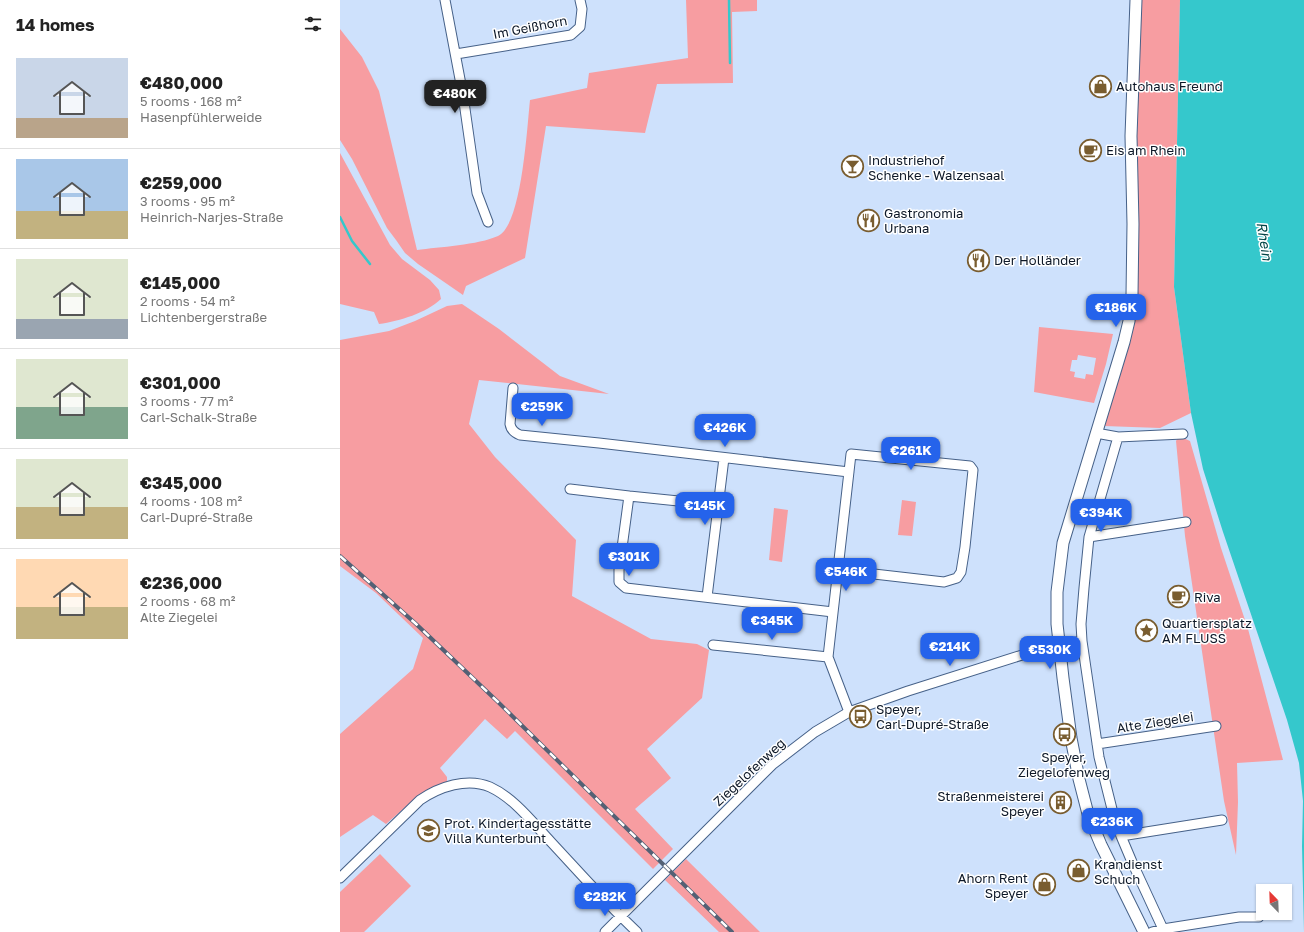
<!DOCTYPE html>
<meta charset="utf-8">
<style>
:root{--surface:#fff;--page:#f2f2f2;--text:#222;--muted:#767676;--line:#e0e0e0;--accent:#2563eb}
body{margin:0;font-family:"Golos Text",sans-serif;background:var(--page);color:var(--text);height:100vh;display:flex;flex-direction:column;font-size:15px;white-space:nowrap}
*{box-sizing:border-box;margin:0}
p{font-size:13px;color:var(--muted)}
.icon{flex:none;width:22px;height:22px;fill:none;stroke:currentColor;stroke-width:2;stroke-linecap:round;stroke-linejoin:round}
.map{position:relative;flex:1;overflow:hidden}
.drawer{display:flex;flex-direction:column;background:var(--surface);width:340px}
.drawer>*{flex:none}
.needle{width:26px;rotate:337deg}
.fabs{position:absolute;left:916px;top:884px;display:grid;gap:8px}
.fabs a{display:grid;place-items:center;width:36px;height:36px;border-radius:0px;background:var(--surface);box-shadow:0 1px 3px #0004;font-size:20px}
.price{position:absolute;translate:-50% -34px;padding:0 9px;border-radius:8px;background:var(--accent);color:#fff;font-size:13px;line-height:26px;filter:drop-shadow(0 1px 2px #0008)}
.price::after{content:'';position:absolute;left:50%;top:24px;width:12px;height:9px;margin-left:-6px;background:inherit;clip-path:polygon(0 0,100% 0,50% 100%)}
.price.active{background:#222;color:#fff}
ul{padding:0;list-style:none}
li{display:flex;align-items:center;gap:12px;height:100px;padding:0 16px}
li+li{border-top:1px solid var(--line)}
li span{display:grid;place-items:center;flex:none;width:112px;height:80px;border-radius:0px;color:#555}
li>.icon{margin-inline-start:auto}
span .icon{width:48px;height:48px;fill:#fffc;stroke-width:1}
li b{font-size:17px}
h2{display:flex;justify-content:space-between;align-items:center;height:48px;padding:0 16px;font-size:17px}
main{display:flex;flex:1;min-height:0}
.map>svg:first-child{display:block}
.green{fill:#f79da1;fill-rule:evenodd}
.water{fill:#35c8cc}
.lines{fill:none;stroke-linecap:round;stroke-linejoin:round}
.stream{stroke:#35c8cc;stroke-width:2.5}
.minor-casing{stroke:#466188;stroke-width:11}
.tertiary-casing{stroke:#466188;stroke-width:13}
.minor{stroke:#fff;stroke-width:9}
.tertiary{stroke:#fff;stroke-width:11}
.rail-casing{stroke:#536175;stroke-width:4}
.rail{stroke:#fff;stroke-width:2.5;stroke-dasharray:8;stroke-linecap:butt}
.labels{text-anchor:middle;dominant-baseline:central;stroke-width:3;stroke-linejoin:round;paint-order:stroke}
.street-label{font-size:13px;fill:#0d1828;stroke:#fff}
.poi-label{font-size:13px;fill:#0d1828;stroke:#fff;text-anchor:start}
.water-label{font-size:14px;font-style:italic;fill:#024546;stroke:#fff}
</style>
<main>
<section class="drawer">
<h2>14 homes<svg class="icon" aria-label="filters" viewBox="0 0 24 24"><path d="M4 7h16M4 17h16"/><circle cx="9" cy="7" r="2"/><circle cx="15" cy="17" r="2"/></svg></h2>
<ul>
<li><span style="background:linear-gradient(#c9d6e8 75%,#b9a48a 0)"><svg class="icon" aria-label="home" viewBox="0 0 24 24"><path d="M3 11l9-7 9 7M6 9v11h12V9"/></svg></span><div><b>€480,000</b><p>5 rooms · 168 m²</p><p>Hasenpfühlerweide</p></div></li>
<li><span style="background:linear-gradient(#a9c7e8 65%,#c2b280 0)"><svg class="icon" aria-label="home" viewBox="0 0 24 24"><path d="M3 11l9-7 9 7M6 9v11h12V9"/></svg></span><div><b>€259,000</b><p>3 rooms · 95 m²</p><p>Heinrich-Narjes-Straße</p></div></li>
<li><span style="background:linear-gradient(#dfe7d0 75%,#9aa5b1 0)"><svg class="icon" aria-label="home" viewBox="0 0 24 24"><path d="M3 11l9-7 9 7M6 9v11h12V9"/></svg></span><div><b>€145,000</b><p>2 rooms · 54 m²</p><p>Lichtenbergerstraße</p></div></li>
<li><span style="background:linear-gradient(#dfe7d0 60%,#7fa58c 0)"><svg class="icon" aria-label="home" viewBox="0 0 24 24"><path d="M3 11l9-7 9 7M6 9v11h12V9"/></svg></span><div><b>€301,000</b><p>3 rooms · 77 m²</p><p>Carl-Schalk-Straße</p></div></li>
<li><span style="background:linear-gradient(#dfe7d0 60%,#c2b280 0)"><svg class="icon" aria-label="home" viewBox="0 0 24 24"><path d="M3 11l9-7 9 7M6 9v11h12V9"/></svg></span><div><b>€345,000</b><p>4 rooms · 108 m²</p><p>Carl-Dupré-Straße</p></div></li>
<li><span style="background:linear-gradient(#ffd9b3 60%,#c2b280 0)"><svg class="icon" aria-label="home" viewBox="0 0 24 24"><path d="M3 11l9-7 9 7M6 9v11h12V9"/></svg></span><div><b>€236,000</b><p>2 rooms · 68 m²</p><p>Alte Ziegelei</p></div></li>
</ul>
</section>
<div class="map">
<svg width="964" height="932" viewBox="0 0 964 932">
<rect width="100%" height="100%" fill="#cee1fc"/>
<path class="green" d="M346,0h71v11l-25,1 1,71 -76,1 -12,49 -99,-7 -21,132 -59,28 -3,9 -45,-31 -13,-11 -9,-13 -9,-12 -35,-69 -12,-19v-111l22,28 17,34 38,159c22,-3 61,-5 81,-14 24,-11 29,-109 32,-136l57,-12 2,-15 99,-15z
M801,0h39l-6,287 17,126 -31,15 -56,-2 29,-105 4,-28v-159z
M0,153l50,92 12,14 28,21 9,10 2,9c-15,14 -41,22 -62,25l-5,-12 -34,-8z
M122,304l37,25 61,47 49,18 -130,-14 -10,44 26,33 81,83 -4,56 79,43 46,5 12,6 -7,48 -55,51 24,29 -36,31 38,40 -20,20 -138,-138 -8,8 -22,-20 -45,49 7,9v5l-30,15 -31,27 -13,-9 -33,22v-103l73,-65 10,-31 -47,-45 -36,-27v-226l49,-9 26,-10 32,-15z
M699,327l74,7 -7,30 -12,39 -60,-11zM738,355l18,3 -3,17 -7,-1 -1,5 -11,-2 1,-5 -5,-1 2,-11h5z
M839,436l11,5 31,107 27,81 35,131 -46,3 1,39 -2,53 -12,-54 -39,-265 -9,-95z
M562,500l14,2 -4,34 -14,-1z
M434,508l14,2 -6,52 -13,-2z
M40,854l31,32 -47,46h-24v-40z
M346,859l74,73h-41l-54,-52z"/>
<path class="water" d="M840,0h124v932l-2,-86 1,-45 -4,-38 -12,-43 -64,-188 -20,-63 -12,-56 -17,-126z"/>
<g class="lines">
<path class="stream" d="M389,0l1,63
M0,217l12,24 18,23"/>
<defs>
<path id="minor" d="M105,0l18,95 14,98 11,29
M116,54l115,-19 9,-8 2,-18 -2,-9
M173,388l-3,36c1,6 5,9 10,11l79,8 250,29
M756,433l22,4
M230,489l59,7 89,9
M289,496l-10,74v12l7,6 207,24
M749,537l97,-15
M499,570l105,12 13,-4 4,-6 4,-25 8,-77 -3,-4 -119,-12 -23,203 21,55
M367,597l17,-139
M742,641l17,116 14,56 8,23 11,26 31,67
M373,645l115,12
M757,744l119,-18
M781,836l101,-16
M0,878l80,-78c19,-13 47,-23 70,-13 24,11 43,36 61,55 28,30 56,62 86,90
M265,932l167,-167 43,-33 34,-20 59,-21 133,-42 41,-8 -1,-17 3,-36 5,-51 29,-100 65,-3
M812,932l11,-3 76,-12h20"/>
<path id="tertiary" d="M796,0l-5,136 2,88 -1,71 -3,26 -5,21 -61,201 -6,49v32l6,54 8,60 8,41 9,35 13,31 43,87"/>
</defs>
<use href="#minor" class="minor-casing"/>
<use href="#tertiary" class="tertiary-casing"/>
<use href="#minor" class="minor"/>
<use href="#tertiary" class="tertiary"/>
<defs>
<path id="rail" d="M0,556l75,67 83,79 234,230"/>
</defs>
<use href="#rail" class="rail-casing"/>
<use href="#rail" class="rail"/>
</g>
<defs>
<symbol id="shop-ring" viewBox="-11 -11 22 22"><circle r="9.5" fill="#fff" stroke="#795d30" stroke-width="1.5"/><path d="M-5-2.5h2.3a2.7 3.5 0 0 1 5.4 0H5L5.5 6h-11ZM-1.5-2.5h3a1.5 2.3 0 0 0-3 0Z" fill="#795d30"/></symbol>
<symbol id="cafe-ring" viewBox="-11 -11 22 22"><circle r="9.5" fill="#fff" stroke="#795d30" stroke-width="1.5"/><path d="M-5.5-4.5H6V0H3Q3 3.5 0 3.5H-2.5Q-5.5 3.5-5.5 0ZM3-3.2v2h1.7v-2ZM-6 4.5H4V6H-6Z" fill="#795d30"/></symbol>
<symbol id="bar-ring" viewBox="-11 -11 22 22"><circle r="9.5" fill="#fff" stroke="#795d30" stroke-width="1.5"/><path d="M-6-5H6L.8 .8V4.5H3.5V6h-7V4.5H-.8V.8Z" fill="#795d30"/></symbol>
<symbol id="restaurant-ring" viewBox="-11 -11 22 22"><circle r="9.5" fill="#fff" stroke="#795d30" stroke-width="1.5"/><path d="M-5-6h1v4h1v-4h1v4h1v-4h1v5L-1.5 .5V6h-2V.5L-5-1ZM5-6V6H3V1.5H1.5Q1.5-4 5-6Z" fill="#795d30"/></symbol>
<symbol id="sight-ring" viewBox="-11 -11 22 22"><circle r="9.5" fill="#fff" stroke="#795d30" stroke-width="1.5"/><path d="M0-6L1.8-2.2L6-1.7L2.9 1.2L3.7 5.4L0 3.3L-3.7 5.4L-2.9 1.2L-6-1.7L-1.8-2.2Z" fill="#795d30"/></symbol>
<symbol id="bus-ring" viewBox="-11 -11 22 22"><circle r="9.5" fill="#fff" stroke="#795d30" stroke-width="1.5"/><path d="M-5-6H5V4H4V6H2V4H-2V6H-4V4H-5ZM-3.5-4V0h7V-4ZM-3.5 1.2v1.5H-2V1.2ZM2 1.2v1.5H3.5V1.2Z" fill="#795d30"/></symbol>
<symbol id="building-ring" viewBox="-11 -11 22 22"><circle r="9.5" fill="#fff" stroke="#795d30" stroke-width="1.5"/><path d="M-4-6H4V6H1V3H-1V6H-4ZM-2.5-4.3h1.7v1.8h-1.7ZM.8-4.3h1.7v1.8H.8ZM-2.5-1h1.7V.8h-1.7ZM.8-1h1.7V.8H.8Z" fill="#795d30"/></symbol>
<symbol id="school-ring" viewBox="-11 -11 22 22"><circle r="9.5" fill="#fff" stroke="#795d30" stroke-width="1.5"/><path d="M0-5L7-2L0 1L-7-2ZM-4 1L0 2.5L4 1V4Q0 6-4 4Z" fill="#795d30"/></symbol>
</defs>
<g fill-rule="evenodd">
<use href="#shop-ring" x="748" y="74" width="25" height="25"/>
<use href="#cafe-ring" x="738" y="138" width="25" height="25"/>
<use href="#bar-ring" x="500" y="154" width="25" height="25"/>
<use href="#restaurant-ring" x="516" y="208" width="25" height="25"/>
<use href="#restaurant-ring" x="626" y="248" width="25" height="25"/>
<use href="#cafe-ring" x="826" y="584" width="25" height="25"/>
<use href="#sight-ring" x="794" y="618" width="25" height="25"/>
<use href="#bus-ring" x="508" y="704" width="25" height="25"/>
<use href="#bus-ring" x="712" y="722" width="25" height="25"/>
<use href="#building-ring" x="708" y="790" width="25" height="25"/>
<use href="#school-ring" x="76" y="818" width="25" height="25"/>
<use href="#shop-ring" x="726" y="858" width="25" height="25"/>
<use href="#shop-ring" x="692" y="872" width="25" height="25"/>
</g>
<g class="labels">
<g class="street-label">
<text transform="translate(190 27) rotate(-11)">Im Geißhorn</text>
<text transform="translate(815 722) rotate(-9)">Alte Ziegelei</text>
<text transform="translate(409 772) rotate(-43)">Ziegelofenweg</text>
</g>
<g class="poi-label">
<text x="776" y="86">Autohaus Freund</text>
<text x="766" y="150">Eis am Rhein</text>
<text x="528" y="160">Industriehof<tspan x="528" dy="15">Schenke - Walzensaal</tspan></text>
<text x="544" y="213">Gastronomia<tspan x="544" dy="15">Urbana</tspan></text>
<text x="654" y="260">Der Holländer</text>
<text x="854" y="597">Riva</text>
<text x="822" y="623">Quartiersplatz<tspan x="822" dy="15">AM FLUSS</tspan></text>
<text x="536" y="709">Speyer,<tspan x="536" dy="15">Carl-Dupré-Straße</tspan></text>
<text x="724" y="757" text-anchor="middle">Speyer,<tspan x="724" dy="15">Ziegelofenweg</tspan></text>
<text x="704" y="796" text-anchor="end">Straßenmeisterei<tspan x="704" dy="15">Speyer</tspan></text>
<text x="104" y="823">Prot. Kindertagesstätte<tspan x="104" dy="15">Villa Kunterbunt</tspan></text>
<text x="754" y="864">Krandienst<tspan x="754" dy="15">Schuch</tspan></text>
<text x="688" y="878" text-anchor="end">Ahorn Rent<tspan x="688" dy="15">Speyer</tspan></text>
</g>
<g class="water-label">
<text transform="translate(925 241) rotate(81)">Rhein</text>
</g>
</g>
</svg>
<div class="fabs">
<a><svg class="needle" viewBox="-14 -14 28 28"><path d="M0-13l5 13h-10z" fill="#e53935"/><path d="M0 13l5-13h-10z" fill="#767676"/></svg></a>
</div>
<b class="price active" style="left:115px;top:114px">€480K</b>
<b class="price" style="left:776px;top:328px">€186K</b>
<b class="price" style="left:202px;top:427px">€259K</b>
<b class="price" style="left:385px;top:448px">€426K</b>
<b class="price" style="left:571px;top:471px">€261K</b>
<b class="price" style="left:365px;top:526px">€145K</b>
<b class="price" style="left:761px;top:533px">€394K</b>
<b class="price" style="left:289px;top:577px">€301K</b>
<b class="price" style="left:506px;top:592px">€546K</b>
<b class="price" style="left:432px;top:641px">€345K</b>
<b class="price" style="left:610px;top:667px">€214K</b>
<b class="price" style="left:710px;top:670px">€530K</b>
<b class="price" style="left:772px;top:842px">€236K</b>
<b class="price" style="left:265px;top:917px">€282K</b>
</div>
</main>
